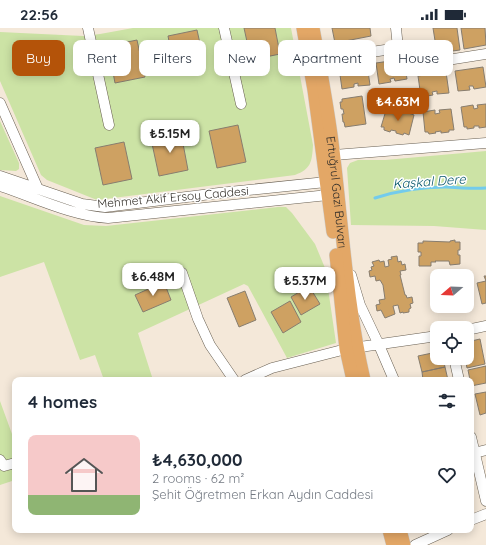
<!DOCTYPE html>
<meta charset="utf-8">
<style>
:root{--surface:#fff;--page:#f2f2f3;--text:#1f2937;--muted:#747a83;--line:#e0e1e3;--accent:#b45309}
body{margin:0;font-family:Quicksand,sans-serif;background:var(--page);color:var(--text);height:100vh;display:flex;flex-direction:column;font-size:15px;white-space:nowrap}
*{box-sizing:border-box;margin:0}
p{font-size:13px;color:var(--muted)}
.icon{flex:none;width:22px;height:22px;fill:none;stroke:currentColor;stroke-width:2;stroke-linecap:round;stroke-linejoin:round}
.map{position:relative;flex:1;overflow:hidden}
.details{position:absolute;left:12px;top:349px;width:462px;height:156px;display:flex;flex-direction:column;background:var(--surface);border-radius:8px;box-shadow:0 2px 10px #0003}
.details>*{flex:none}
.banner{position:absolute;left:12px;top:12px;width:462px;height:36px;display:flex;gap:8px}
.needle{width:26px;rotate:251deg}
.controls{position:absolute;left:430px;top:241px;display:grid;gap:8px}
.controls a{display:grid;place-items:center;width:44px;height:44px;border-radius:8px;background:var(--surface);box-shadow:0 2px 10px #0003;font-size:20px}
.price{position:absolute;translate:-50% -34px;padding:0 9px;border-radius:8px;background:#fff;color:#222;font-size:13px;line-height:26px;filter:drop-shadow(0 1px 2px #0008)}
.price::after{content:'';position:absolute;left:50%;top:24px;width:12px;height:9px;margin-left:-6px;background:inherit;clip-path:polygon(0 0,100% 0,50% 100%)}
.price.current{background:var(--accent);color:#fff}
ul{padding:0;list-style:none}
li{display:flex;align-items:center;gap:12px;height:100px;padding:0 16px}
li+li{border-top:1px solid var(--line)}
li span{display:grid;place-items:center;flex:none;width:112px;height:80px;border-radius:8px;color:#555}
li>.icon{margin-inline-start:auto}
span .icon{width:48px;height:48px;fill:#fffc;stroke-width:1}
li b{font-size:17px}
h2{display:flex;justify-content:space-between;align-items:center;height:48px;padding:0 16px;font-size:17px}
.chip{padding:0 14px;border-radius:8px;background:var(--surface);box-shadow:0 2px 10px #0003;font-size:14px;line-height:36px}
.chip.current{background:var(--accent);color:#fff}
.status{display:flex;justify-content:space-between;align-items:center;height:28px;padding:0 20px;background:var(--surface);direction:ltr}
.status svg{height:11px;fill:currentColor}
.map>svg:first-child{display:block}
.green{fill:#cce3a5}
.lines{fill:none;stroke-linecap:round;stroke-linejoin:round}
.stream{stroke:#73cbec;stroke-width:3}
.building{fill:#cea162;stroke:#877d6f}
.minor-casing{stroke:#696053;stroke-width:11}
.major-casing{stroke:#cecdcc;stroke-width:14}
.minor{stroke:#fff;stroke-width:10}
.major{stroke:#e3a766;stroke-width:13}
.labels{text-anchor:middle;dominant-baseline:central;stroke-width:3;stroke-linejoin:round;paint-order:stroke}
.street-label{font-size:12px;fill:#332f29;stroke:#fff}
.water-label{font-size:13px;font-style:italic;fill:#04546a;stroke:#fff}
</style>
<div class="status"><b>22:56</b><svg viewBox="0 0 49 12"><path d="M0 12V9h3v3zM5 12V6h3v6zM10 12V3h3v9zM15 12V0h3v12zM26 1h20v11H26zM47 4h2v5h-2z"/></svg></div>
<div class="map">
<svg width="486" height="517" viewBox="0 0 486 517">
<rect width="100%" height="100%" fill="#f4e8d9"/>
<path class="green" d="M133,0h158l22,117c-1,17 -2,24 -18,30l-198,25 -50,-20 -6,-5 -41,-94v-49l83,4 17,-2z
M0,93l19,42v6l-3,2 -16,-1z
M486,123v79l-52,-4 -83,-1 -4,-57 3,-5 8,-3h27z
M0,168l84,29 22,1 172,-19h8l6,6 23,31 10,24 11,75 -49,15 -39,-72 -4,-2 -106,49 15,47h-49l-9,-25 -15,5 -36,-98 -44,15z
M0,373l12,33 3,-1v47l-15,5z"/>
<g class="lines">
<path class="stream" d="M375,170c22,-7 47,-11 70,-11 14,1 27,2 41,1"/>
</g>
<path class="building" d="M244,0h31l5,26 -29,6z
M332,0h38l1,8 -36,7z
M433,0h24l3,22 -23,3z
M461,0h24l1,17 -22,4z
M197,2l8,36 -30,6 -7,-36z
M137,12l8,37 -30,6 -7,-37z
M404,31l3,20 -12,2 -1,-3 -4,1 1,3 -12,2 -3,-21z
M367,36l3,21 -12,1v-3l-4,1v3l-12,2 -3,-21z
M483,39l3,20 -12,2 -1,-3h-4l1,4 -12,1 -3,-20z
M446,44l3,21 -12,1v-3l-5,1 1,3 -12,2 -3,-21z
M362,68l4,28 -21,3 -1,-5h-1l-1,-8h2l-1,-5h-2l-1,-7h2v-3z
M486,76v23l-7,1v-2h-5v2l-7,1v-2h-3l-3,-20 12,-2 1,4 4,-1 -1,-3z
M387,79l11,3v3l4,1 1,-3 11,4 -5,20 -5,-2 -1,2 -7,-2v-2l-5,-1 -1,2 -6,-2v-3h-3z
M451,81l3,21h-5v2l-8,1v-2l-6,1 1,1 -7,1 -1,-2h-3l-2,-20 12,-2v4l5,-1 -1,-3z
M238,97l8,37 -29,6 -8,-37z
M181,105l7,37 -29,6 -8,-37z
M124,114l8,37 -29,6 -8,-37z
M455,212v2h5v8h-2v5h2v9l-10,1 -1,-4h-14l1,1h-5v4h-12v-10h2v-4h-3v-9h5v-2l27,1v-1z
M397,228l1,6 3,-1 1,4 3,-1 1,6 -6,1 1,4h-1l5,20h1l1,3 5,-1 1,6 -3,1 1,4 -2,1v3l-6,1v-1l-3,1 -2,-8 -5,1 2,8 -10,4 -4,-8 -4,1 -1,-6 4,-1 -1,-4 6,-1 -2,-14 -3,-5 -4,1 -1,-5 -5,1 -1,-6 3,-1 -1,-3 3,-1 -2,-4 7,-2 1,2 4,-1 1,6 4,-1 -1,-6 4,-1 -1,-2z
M484,248h2v27l-4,1 -5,-21 9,-2z
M164,254l7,18 -28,12 -8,-17z
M309,258l11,18 -19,11 -10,-18z
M245,263l11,29 -17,7 -12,-29z
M290,273l11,21 -18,11 -12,-21z
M480,311l5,25 -18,4 -2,-10h2v-16z
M437,324v6h6l2,9 -23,5 -4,-16z
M486,338v17l-15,3v-6h-1l-2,-10z
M445,339l3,13h-25l-1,-8z
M486,364v21l-6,2 -5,-21z"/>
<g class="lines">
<defs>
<path id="minor" d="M88,0l21,97
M224,0l17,76
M396,0l2,20
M319,32l79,-12 43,13 45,-7
M0,75l38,86
M334,127l152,-12
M0,148l82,28 23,3 114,-14 107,-11
M0,158c34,11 72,30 108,32l220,-23
M351,247l9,30 19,40 15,35
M135,252l31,-6 16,-1 16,46 12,26 24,35
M467,302l19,-4
M454,330l5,22
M245,352l27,-12 74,-19 91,-13
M471,409l15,64
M474,425l12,-3
M0,432l4,6 11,-3
M471,492l15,-6
M415,517l33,-15"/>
<g id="major">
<path d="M303,0l11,62 19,142"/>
<path id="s1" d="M313,0c7,38 14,76 19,114 10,79 14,160 32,238"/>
<path d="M336,227l10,94 7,31"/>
<path d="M389,502l4,15"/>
<path d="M400,502l4,15"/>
</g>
</defs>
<use href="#minor" class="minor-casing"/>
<use href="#major" class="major-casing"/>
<use href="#minor" class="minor"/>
<use href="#major" class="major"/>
</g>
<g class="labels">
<g class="street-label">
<text stroke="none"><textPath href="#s1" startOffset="166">Ertuğrul Gazi Bulvarı</textPath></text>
<text transform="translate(173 169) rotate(-5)">Mehmet Akif Ersoy Caddesi</text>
</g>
<g class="water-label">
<text transform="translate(429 153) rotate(-4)">Kaşkal Dere</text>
</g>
</g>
</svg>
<div class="controls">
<a><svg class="needle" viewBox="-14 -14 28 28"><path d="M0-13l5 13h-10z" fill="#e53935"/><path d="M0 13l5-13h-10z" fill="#747a83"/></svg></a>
<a><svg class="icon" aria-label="locate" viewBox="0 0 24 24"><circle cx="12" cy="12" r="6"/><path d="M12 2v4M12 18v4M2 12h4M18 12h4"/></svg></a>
</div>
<b class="price current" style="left:398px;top:94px">₺4.63M</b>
<b class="price" style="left:170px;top:126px">₺5.15M</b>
<b class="price" style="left:153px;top:269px">₺6.48M</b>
<b class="price" style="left:305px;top:273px">₺5.37M</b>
<div class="banner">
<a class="chip current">Buy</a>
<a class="chip">Rent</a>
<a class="chip">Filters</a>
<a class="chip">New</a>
<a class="chip">Apartment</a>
<a class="chip">House</a>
</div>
<section class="details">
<h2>4 homes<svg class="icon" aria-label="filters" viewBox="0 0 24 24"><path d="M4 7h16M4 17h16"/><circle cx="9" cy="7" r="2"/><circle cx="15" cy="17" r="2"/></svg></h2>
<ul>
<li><span style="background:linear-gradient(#f6c9c9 75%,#8fb573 0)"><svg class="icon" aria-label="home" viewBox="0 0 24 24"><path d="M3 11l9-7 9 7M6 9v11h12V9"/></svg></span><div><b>₺4,630,000</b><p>2 rooms · 62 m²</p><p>Şehit Öğretmen Erkan Aydın Caddesi</p></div><svg class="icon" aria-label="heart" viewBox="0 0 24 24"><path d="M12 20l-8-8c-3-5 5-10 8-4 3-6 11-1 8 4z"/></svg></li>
</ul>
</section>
</div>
